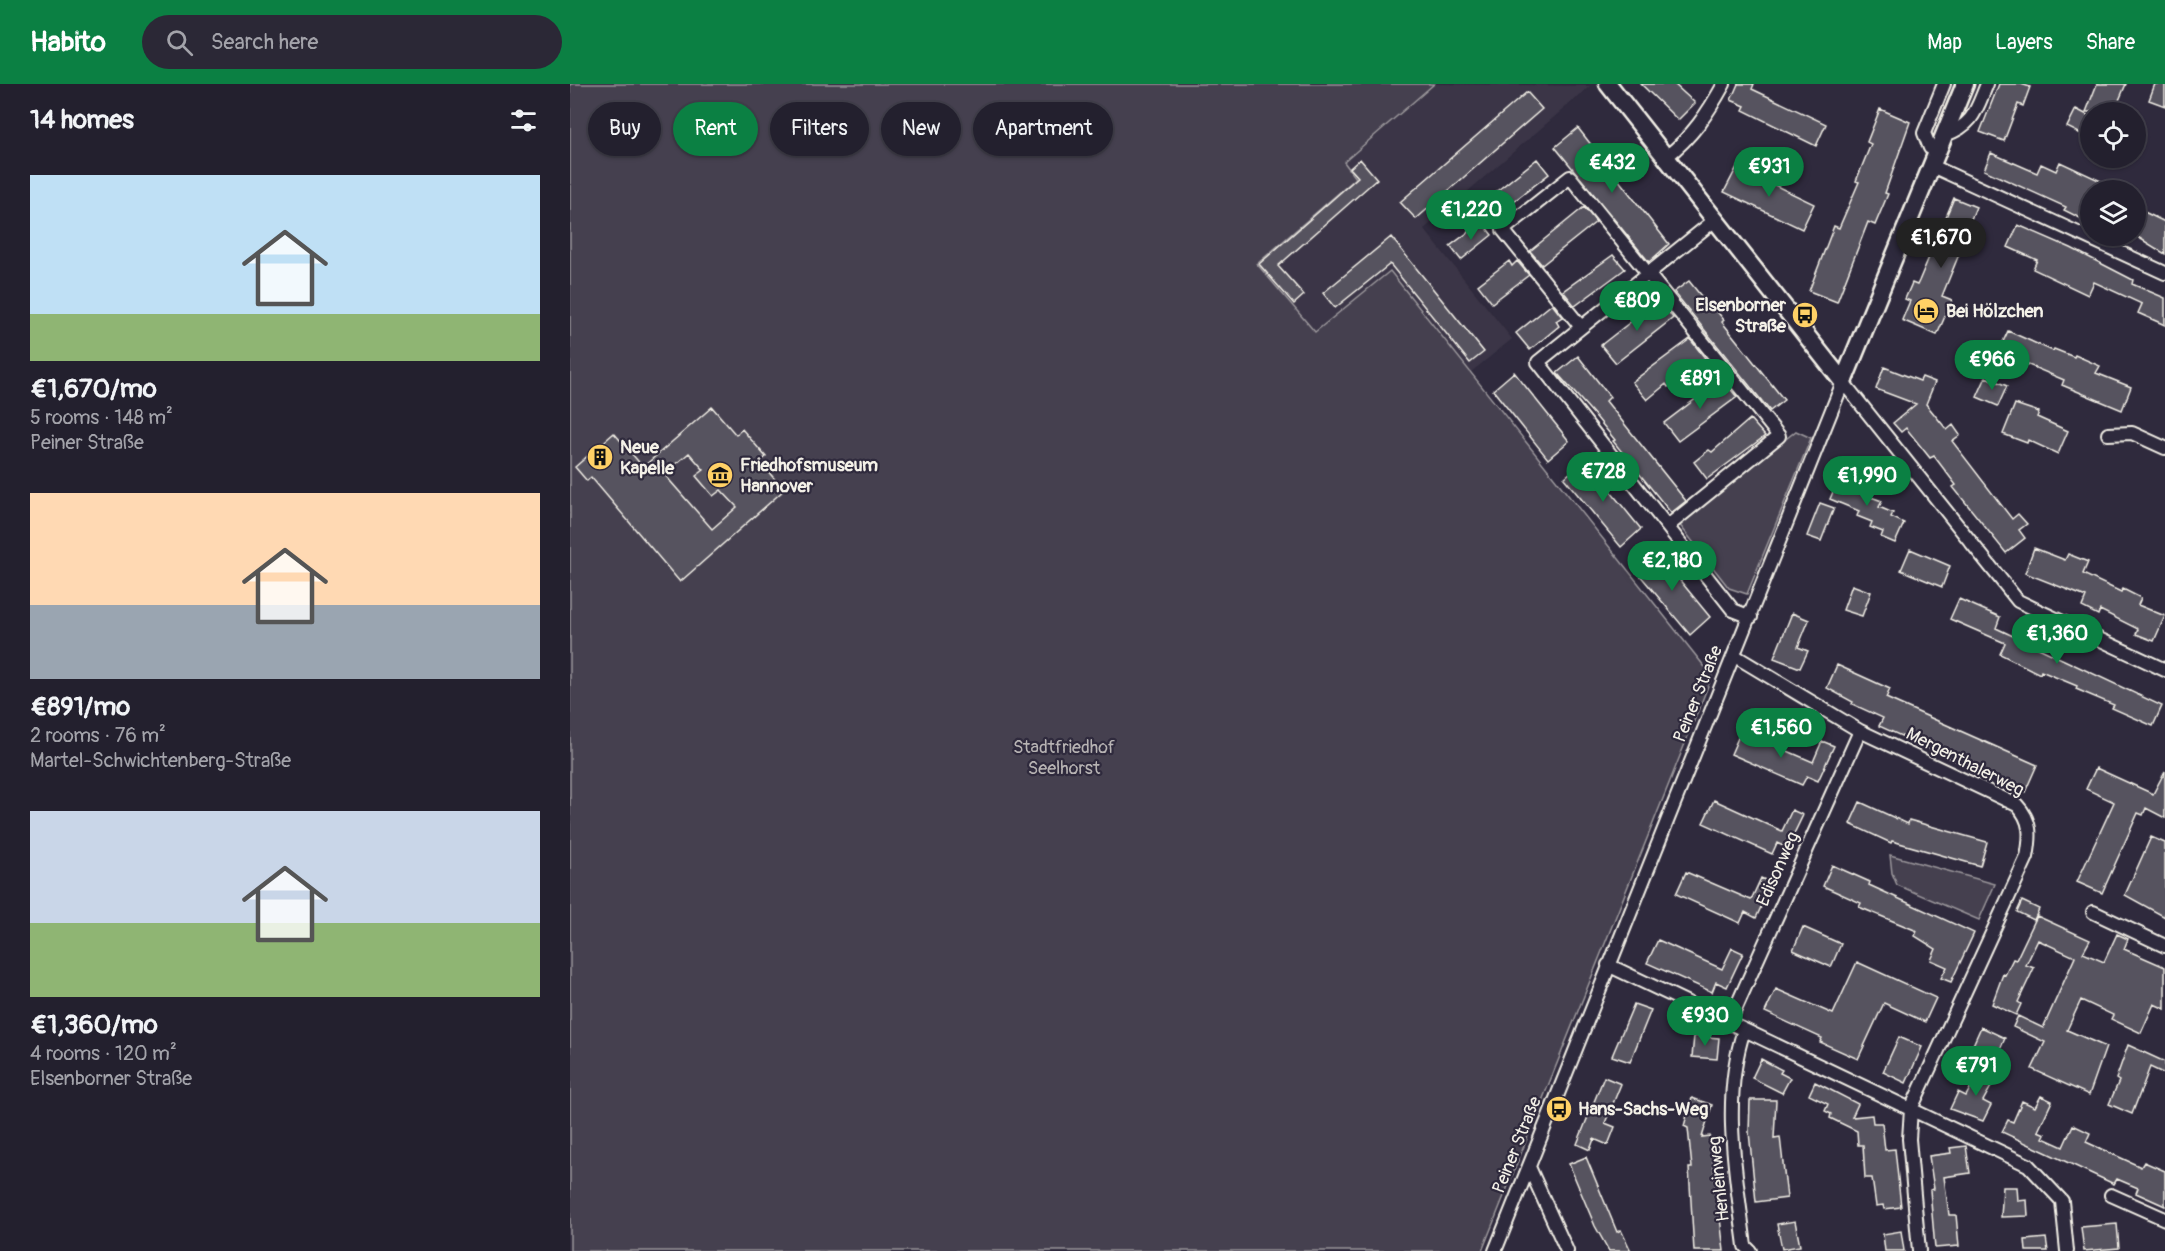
<!DOCTYPE html>
<meta charset="utf-8">
<style>
:root{--surface:#23202e;--page:#2b2836;--text:#f1f3f6;--muted:#a3a3aa;--line:#403e4a;--accent:#0b8043}
body{margin:0;font-family:Pangolin,sans-serif;background:var(--page);color:var(--text);height:100vh;display:flex;flex-direction:column;font-size:22px;white-space:nowrap}
*{box-sizing:border-box;margin:0}
p{font-size:20px;color:var(--muted)}
.icon{flex:none;width:33px;height:33px;fill:none;stroke:currentColor;stroke-width:2;stroke-linecap:round;stroke-linejoin:round}
.map{position:relative;flex:1;overflow:hidden}
.sheet{display:flex;flex-direction:column;background:var(--surface);width:570px}
.sheet>*{flex:none}
.hud{position:absolute;left:18px;top:18px;width:570px;height:54px;display:flex;gap:12px}
.tools{position:absolute;left:1510px;top:18px;display:grid;gap:12px}
.tools a{display:grid;place-items:center;width:66px;height:66px;border-radius:50%;background:var(--surface);box-shadow:0 2px 4px #0004,0 0 0 2px var(--line);font-size:30px}
.price{position:absolute;translate:-50% -51px;padding:0 14px;border-radius:21px;background:var(--accent);color:#fff;font-size:20px;line-height:39px;filter:drop-shadow(0 2px 3px #0008)}
.price::after{content:'';position:absolute;left:50%;top:36px;width:18px;height:14px;margin-left:-9px;background:inherit;clip-path:polygon(0 0,100% 0,50% 100%)}
.price.active{background:#222;color:#fff}
ul{padding:0;list-style:none}
li{display:grid;align-content:center;gap:12px;height:318px;padding:0 30px}
li span{display:grid;place-items:center;height:186px;border-radius:0px;color:#555}
li>.icon{margin-inline-start:auto}
span .icon{width:108px;height:108px;fill:#fffc;stroke-width:1}
li b{font-size:26px}
h2{display:flex;justify-content:space-between;align-items:center;height:72px;padding:0 30px;font-size:26px}
.pill{padding:0 21px;border-radius:27px;background:var(--surface);box-shadow:0 2px 4px #0004,0 0 0 2px var(--line);font-size:21px;line-height:54px}
.pill.active{background:var(--accent);color:#fff}
header{display:flex;align-items:center;gap:36px;box-sizing:border-box;height:84px;padding:0 30px;background:var(--accent);color:#fff}
header strong{font-size:28px}
nav{display:flex;gap:33px;margin-inline-start:auto;font-size:21px}
.search{width:420px;height:54px;background:var(--page);display:flex;align-items:center;gap:15px;box-sizing:border-box;padding:0 21px;border-radius:33px;color:var(--muted);font-size:22px}
main{display:flex;flex:1;min-height:0}
.map>svg:first-child{display:block}
.built{fill:#3b3647}
.green{fill:#454050;stroke:#9c989c;stroke-width:1.5}
.building{fill:#56525f;stroke:#f4f1e8;stroke-width:1.5;fill-rule:evenodd}
.lines{fill:none;stroke-linecap:round;stroke-linejoin:round}
.minor-casing{stroke:#f4f1e8;stroke-width:16}
.tertiary-casing{stroke:#f4f1e8;stroke-width:21}
.minor{stroke:#2f2a3d;stroke-width:12}
.tertiary{stroke:#2f2a3d;stroke-width:16}
.labels{text-anchor:middle;dominant-baseline:central;stroke-width:4.5;stroke-linejoin:round;paint-order:stroke}
.poi-label{font-size:18px;font-weight:bold;fill:#f4f1e8;stroke:#2f2a3d;text-anchor:start}
.street-label{font-size:18px;fill:#f4f1e8;stroke:#2f2a3d}
.park-label{font-size:18px;fill:#b7b3b3;stroke:#2f2a3d}
</style>
<header>
<strong>Habito</strong>
<div class="search"><svg class="icon" aria-label="search" viewBox="0 0 24 24"><circle cx="10" cy="10" r="6"/><path d="M15 15l6 6"/></svg>Search here</div>
<nav><a>Map</a><a>Layers</a><a>Share</a></nav>
</header>
<main>
<section class="sheet">
<h2>14 homes<svg class="icon" aria-label="filters" viewBox="0 0 24 24"><path d="M4 7h16M4 17h16"/><circle cx="9" cy="7" r="2"/><circle cx="15" cy="17" r="2"/></svg></h2>
<ul>
<li><span style="background:linear-gradient(#bfe0f5 75%,#8fb573 0)"><svg class="icon" aria-label="home" viewBox="0 0 24 24"><path d="M3 11l9-7 9 7M6 9v11h12V9"/></svg></span><div><b>€1,670/mo</b><p>5 rooms · 148 m²</p><p>Peiner Straße</p></div></li>
<li><span style="background:linear-gradient(#ffd9b3 60%,#9aa5b1 0)"><svg class="icon" aria-label="home" viewBox="0 0 24 24"><path d="M3 11l9-7 9 7M6 9v11h12V9"/></svg></span><div><b>€891/mo</b><p>2 rooms · 76 m²</p><p>Martel-Schwichtenberg-Straße</p></div></li>
<li><span style="background:linear-gradient(#c9d6e8 60%,#8fb573 0)"><svg class="icon" aria-label="home" viewBox="0 0 24 24"><path d="M3 11l9-7 9 7M6 9v11h12V9"/></svg></span><div><b>€1,360/mo</b><p>4 rooms · 120 m²</p><p>Elsenborner Straße</p></div></li>
</ul>
</section>
<div class="map">
<svg width="1595" height="1167" viewBox="0 0 1595 1167">
<rect width="100%" height="100%" fill="#2f2a3d"/>
<filter id="ink" filterUnits="userSpaceOnUse"><feTurbulence type="fractalNoise" baseFrequency=".0167" numOctaves="2"/><feDisplacementMap in="SourceGraphic" scale="12" xChannelSelector="R" yChannelSelector="G"/><feConvolveMatrix kernelMatrix="1 2 1 2 8 2 1 2 1" color-interpolation-filters="sRGB"/></filter>
<g filter="url(#ink)">
<path class="built" d="M864,0l156,2 -166,143 88,110 -41,33 -81,-101 -75,61 -58,-68 98,-86 -12,-15z"/>
<path class="green" d="M0,0h864l-90,78 12,16 -99,86 58,68 75,-61 322,405 -230,575h-912z
M1226,347l15,7 -64,156 -18,-6 -50,-64z
M1320,771l105,29 -16,36 -82,-35 -5,-12z"/>
<path class="building" d="M1071,0h33l21,19 -17,17z
M1168,0h16l-2,5 74,35 -10,22 -73,-36 2,-4 -14,-6z
M1429,0h22l9,3 -7,19 -5,-2 -14,37 -24,-9z
M1527,0h29l-12,28h-28z
M1585,0h10v22l-16,-6z
M957,8l15,17 -126,110 -16,-17z
M1310,25l30,13 -25,71 3,1 -13,31 -7,-3 -31,80 -28,-11 25,-65 5,2 20,-46 -3,-1 15,-37 -4,-2z
M1506,25l15,8v22l-24,-12z
M1008,44l91,116 -20,18 -94,-115z
M1421,69l46,20 4,-9 15,7 4,-9 43,20 -5,8h-7v15l-7,15 -20,-10 2,-3 -82,-37z
M790,75l17,20 -99,87 26,29 -10,9 -35,-40 99,-87 -8,-9z
M967,75l12,15 -54,42 -12,-14z
M1167,83l77,37 -12,25 -78,-37z
M1384,114l22,9 -7,17 12,5 -6,13 -4,-2 -4,9 -5,-2 -20,49 10,4 -15,35 -35,-15 8,-19 -5,-2 7,-16 5,2 2,-4z
M1014,123l12,15 -54,43 -12,-14z
M1566,124l29,14v32l-29,-18z
M912,138l10,13 -31,25 -11,-14z
M1448,141l53,23 62,32 -1,4 33,14v27l-27,-12 4,-9 -48,-22 -6,13 -55,-26 4,-9 -29,-13z
M821,153l93,115 -14,11 -80,-99 -55,44 -12,-15z
M1043,171l12,14 -50,37 -12,-15z
M939,177l3,5 5,-5 12,14 -37,28 -14,-18z
M1119,197l20,25 2,-2 13,16 -2,2 62,78 -14,11 -96,-119z
M1086,218l2,2 3,-2 12,16 -57,45 -15,-18z
M982,220l10,13 -6,4 3,5 -29,24 -14,-17z
M1438,247l45,20 1,-2 20,8 1,-2 25,11 -4,7 35,14 -9,23 -60,-25 2,-5 -45,-19 -1,4 -21,-10z
M1120,255l15,19 -37,29 -2,-3 -19,16 -15,-18z
M1008,272l32,41 -4,4 80,100 -15,12 -58,-72 2,-1 -18,-22 -40,-45z
M1314,283l36,14 2,-4 13,5 -9,22 21,26 6,-5 7,10 -8,6 60,78 6,-5 9,10 -8,6 6,8 -19,15 -53,-66 3,-2 -22,-29 -4,2 -24,-30 -5,4 -8,-9 23,-19 -40,-15z
M944,288l55,69 -21,18 -55,-69z
M1416,293l21,9 -9,20 -21,-9z
M1152,295l15,18 -59,44 -14,-18z
M1445,320l24,8 -2,5 31,14 -10,23 -30,-14 -1,3 -24,-9z
M142,323l24,28 6,-6 24,28 -6,5 24,28 -104,92 -89,-105 -4,4 -12,-14 39,-34 29,34zM119,369l15,17 -8,6 17,20 8,-6 16,17 -25,22 -48,-55z
M1180,335l15,17 -58,43 -13,-17 15,-12 3,2z
M1015,376l56,69 -20,18 -57,-69z
M1271,389l17,7 -2,5 14,6 -2,5 14,5 -3,6 14,6 -2,4 13,6 -9,20 -14,-6 2,-5 -13,-5 2,-5 -15,-6 2,-5 -29,-12z
M1250,419l14,5 -13,33 -14,-5z
M1464,464l31,12 3,-6 20,8 -5,12 38,18 2,-3 18,9 -3,7 27,11 -11,25 -18,-7 2,-5 -38,-19 -2,5 -16,-8 4,-10 -61,-24z
M1340,465l40,17 -8,21 -41,-17z
M1085,466l55,67 -20,18 -56,-67z
M1282,501l19,7 -9,24 -19,-6z
M1389,515l41,18 -4,11 166,78 -9,20 -41,-18 2,-3 -38,-16 1,-3 -36,-15 -1,3 -40,-20 5,-11 -55,-24z
M1222,529l17,7 -11,27 10,4 -8,17 -26,-10z
M1267,581l53,24 -4,9 151,67 -12,27 -146,-66 4,-8 -31,-14 1,-2 -26,-14z
M1171,647l72,31 9,-21 12,5 -16,35 -11,-5 -5,9 -71,-31z
M1526,684l57,26 12,-23v47l-19,-10 -3,7 -5,-2 -36,80 -25,-11 37,-80 -28,-13z
M1144,716l68,31 10,-21 11,5 -16,33 -10,-5 -5,11 -69,-31z
M1290,718l48,22 1,-4 78,22 -7,24 -88,-25 -1,2 -41,-19z
M1581,753l14,6v74l-40,-22z
M1262,781l38,17 -1,3 105,48 -23,49 -10,-4 6,-11 -16,-7 5,-11 -21,-13 2,-5 -58,-24 2,-4 -38,-17z
M1116,788l65,28 10,-22 11,5 -16,35 -11,-6 -5,11 -64,-29z
M1452,817l17,8 -5,11 -17,-8z
M1467,832l53,24 -7,13 21,9 13,-28 11,5 -4,10 41,18v42l-11,-5 -13,29 -30,-14 2,-4 -32,-15 -14,30 39,17 -17,48 -57,-26 13,-27 -32,-15 5,-11 25,12 32,-71 -37,-17 -12,25 8,3 -16,34 3,2 -5,11 -24,-11 11,-30 2,1 8,-16 3,1z
M1233,843l38,17 -10,23 -38,-17z
M1088,856l64,29 10,-21 11,5 -16,34 -11,-5 -4,10 -65,-29z
M1287,878l79,36 -11,24 -41,-19 -26,56 -38,-17 2,-4 -57,-26 11,-23 57,25z
M1064,920l17,6 -21,52 -18,-6z
M1411,943l24,11 -7,16 -4,-2 -6,13 -20,-9z
M1124,952l25,2 -2,21 -25,-2z
M1329,953l23,10 -16,36 -23,-11z
M1558,961l37,17v12l-15,-7 -18,47 -23,-10 10,-23 -3,-2z
M1191,975l21,11 -2,3 10,5 -8,15 -30,-15z
M1411,984l16,8 -14,25 8,4 -8,16 -33,-12 8,-17 8,4z
M1034,993l17,7 -16,39 10,4 -7,18 -14,-6 -4,11 -13,-6z
M1245,998l43,22 -6,13 20,-2 1,8h9l3,27 10,-1 6,58 -17,2 -1,-4 -7,1 -4,-28h-7l-2,-33h-5l-1,-14 -27,-13 1,-4 -6,-3 3,-7 -19,-9z
M1471,1012l11,5 -14,30 7,3 -2,4 20,9 10,-22 17,8 -4,9 55,25 3,-5 21,9v35l-29,-13 2,-5 -21,-9 -3,5 -112,-52 6,-12 5,2 9,-21 13,6z
M1122,1014l20,7 -10,32 8,-1 14,115h-30l-5,-83h3l-4,-40 -4,-2z
M1180,1016h26l-2,38 6,-1 7,61 -31,4 -7,-70z
M1396,1062l4,27 -26,4 5,38h7l3,31 -24,2 -5,-58 4,-1 -5,-33 22,-3 -1,-5z
M1016,1073l31,75 4,-2 10,21h-22l-14,-25 -26,-62z
M1433,1103h14l1,14 9,-1 1,16 -27,1z
M1225,1137l5,25 -18,3 -5,-25z
M1547,1140l2,24 -35,3 -3,-24z
M1331,1147l3,20h-19l-2,-17z
M1476,1154l2,13h-22l-1,-11z"/>
<g class="lines">
<defs>
<path id="minor" d="M1375,51c29,-10 31,-25 42,-51
M1368,67l-8,-3 -6,-15 20,-49
M1096,73c26,-20 42,-44 58,-73
M1362,82l233,107
M1145,136l-177,142 195,248 18,7
M1011,243l-78,-97 67,-53 209,259 -111,90
M1273,298l175,219 147,69
M1538,350l24,-1 33,15
M1165,572l125,75 157,74c15,16 14,31 10,52l-116,252 -2,30 10,112
M1523,828l72,34
M1038,881l420,200 34,36 5,50
M1159,939l131,-292
M1174,946c-23,69 -8,145 1,216l5,5
M959,1083l38,84
M1541,1111l54,24
M925,1167l348,-869"/>
<path id="tertiary" d="M1038,0l235,298
M1273,298l122,-298"/>
</defs>
<use href="#minor" class="minor-casing"/>
<use href="#tertiary" class="tertiary-casing"/>
<use href="#minor" class="minor"/>
<use href="#tertiary" class="tertiary"/>
</g>
</g>
<defs>
<symbol id="hotel-disc" viewBox="-11 -11 22 22"><circle r="9.5" fill="#ffd166" stroke="#2f2a3d"/><path d="M-6-4.5h1.5V1H6V5H4.5V3h-9V5H-6ZM-4 0a1.8 1.8 0 1 1 3.6 0ZM.5 0V-2.5h3Q6-2.5 6 0Z" fill="#111"/></symbol>
<symbol id="bus-disc" viewBox="-11 -11 22 22"><circle r="9.5" fill="#ffd166" stroke="#2f2a3d"/><path d="M-5-6H5V4H4V6H2V4H-2V6H-4V4H-5ZM-3.5-4V0h7V-4ZM-3.5 1.2v1.5H-2V1.2ZM2 1.2v1.5H3.5V1.2Z" fill="#111"/></symbol>
<symbol id="building-disc" viewBox="-11 -11 22 22"><circle r="9.5" fill="#ffd166" stroke="#2f2a3d"/><path d="M-4-6H4V6H1V3H-1V6H-4ZM-2.5-4.3h1.7v1.8h-1.7ZM.8-4.3h1.7v1.8H.8ZM-2.5-1h1.7V.8h-1.7ZM.8-1h1.7V.8H.8Z" fill="#111"/></symbol>
<symbol id="museum-disc" viewBox="-11 -11 22 22"><circle r="9.5" fill="#ffd166" stroke="#2f2a3d"/><path d="M0-6L6-3V-2H-6V-3ZM-5-1h2V3h-2ZM-1-1h2V3h-2ZM3-1h2V3H3ZM-6 4H6V6H-6Z" fill="#111"/></symbol>
</defs>
<g fill-rule="evenodd">
<use href="#hotel-disc" x="1341" y="212" width="30" height="30"/>
<use href="#bus-disc" x="1220" y="216" width="30" height="30"/>
<use href="#building-disc" x="15" y="358" width="30" height="30"/>
<use href="#museum-disc" x="135" y="376" width="30" height="30"/>
<use href="#bus-disc" x="974" y="1010" width="30" height="30"/>
</g>
<g class="labels">
<g class="poi-label">
<text x="1216" y="221" text-anchor="end">Elsenborner<tspan x="1216" dy="21">Straße</tspan></text>
<text x="1376" y="227">Bei Hölzchen</text>
<text x="50" y="363">Neue<tspan x="50" dy="21">Kapelle</tspan></text>
<text x="170" y="381">Friedhofsmuseum<tspan x="170" dy="21">Hannover</tspan></text>
<text x="1008" y="1025">Hans-Sachs-Weg</text>
</g>
<g class="street-label">
<text transform="translate(1128 610) rotate(-68)">Peiner Straße</text>
<text transform="translate(1395 678) rotate(27)">Mergenthalerweg</text>
<text transform="translate(1208 785) rotate(-66)">Edisonweg</text>
<text transform="translate(947 1061) rotate(-68)">Peiner Straße</text>
<text transform="translate(1149 1095) rotate(-96)">Henleinweg</text>
</g>
<g class="park-label">
<text x="494" y="663">Stadtfriedhof<tspan x="494" dy="21">Seelhorst</tspan></text>
</g>
</g>
</svg>
<div class="tools">
<a><svg class="icon" aria-label="locate" viewBox="0 0 24 24"><circle cx="12" cy="12" r="6"/><path d="M12 2v4M12 18v4M2 12h4M18 12h4"/></svg></a>
<a><svg class="icon" aria-label="layers" viewBox="0 0 24 24"><path d="M12 4l9 5-9 5-9-5zM3 14l9 5 9-5"/></svg></a>
</div>
<b class="price" style="left:1042px;top:110px">€432</b>
<b class="price" style="left:1199px;top:114px">€931</b>
<b class="price" style="left:901px;top:157px">€1,220</b>
<b class="price active" style="left:1371px;top:185px">€1,670</b>
<b class="price" style="left:1067px;top:248px">€809</b>
<b class="price" style="left:1422px;top:307px">€966</b>
<b class="price" style="left:1130px;top:326px">€891</b>
<b class="price" style="left:1033px;top:419px">€728</b>
<b class="price" style="left:1297px;top:423px">€1,990</b>
<b class="price" style="left:1102px;top:508px">€2,180</b>
<b class="price" style="left:1487px;top:581px">€1,360</b>
<b class="price" style="left:1211px;top:675px">€1,560</b>
<b class="price" style="left:1135px;top:963px">€930</b>
<b class="price" style="left:1406px;top:1013px">€791</b>
<div class="hud">
<a class="pill">Buy</a>
<a class="pill active">Rent</a>
<a class="pill">Filters</a>
<a class="pill">New</a>
<a class="pill">Apartment</a>
</div>
</div>
</main>
